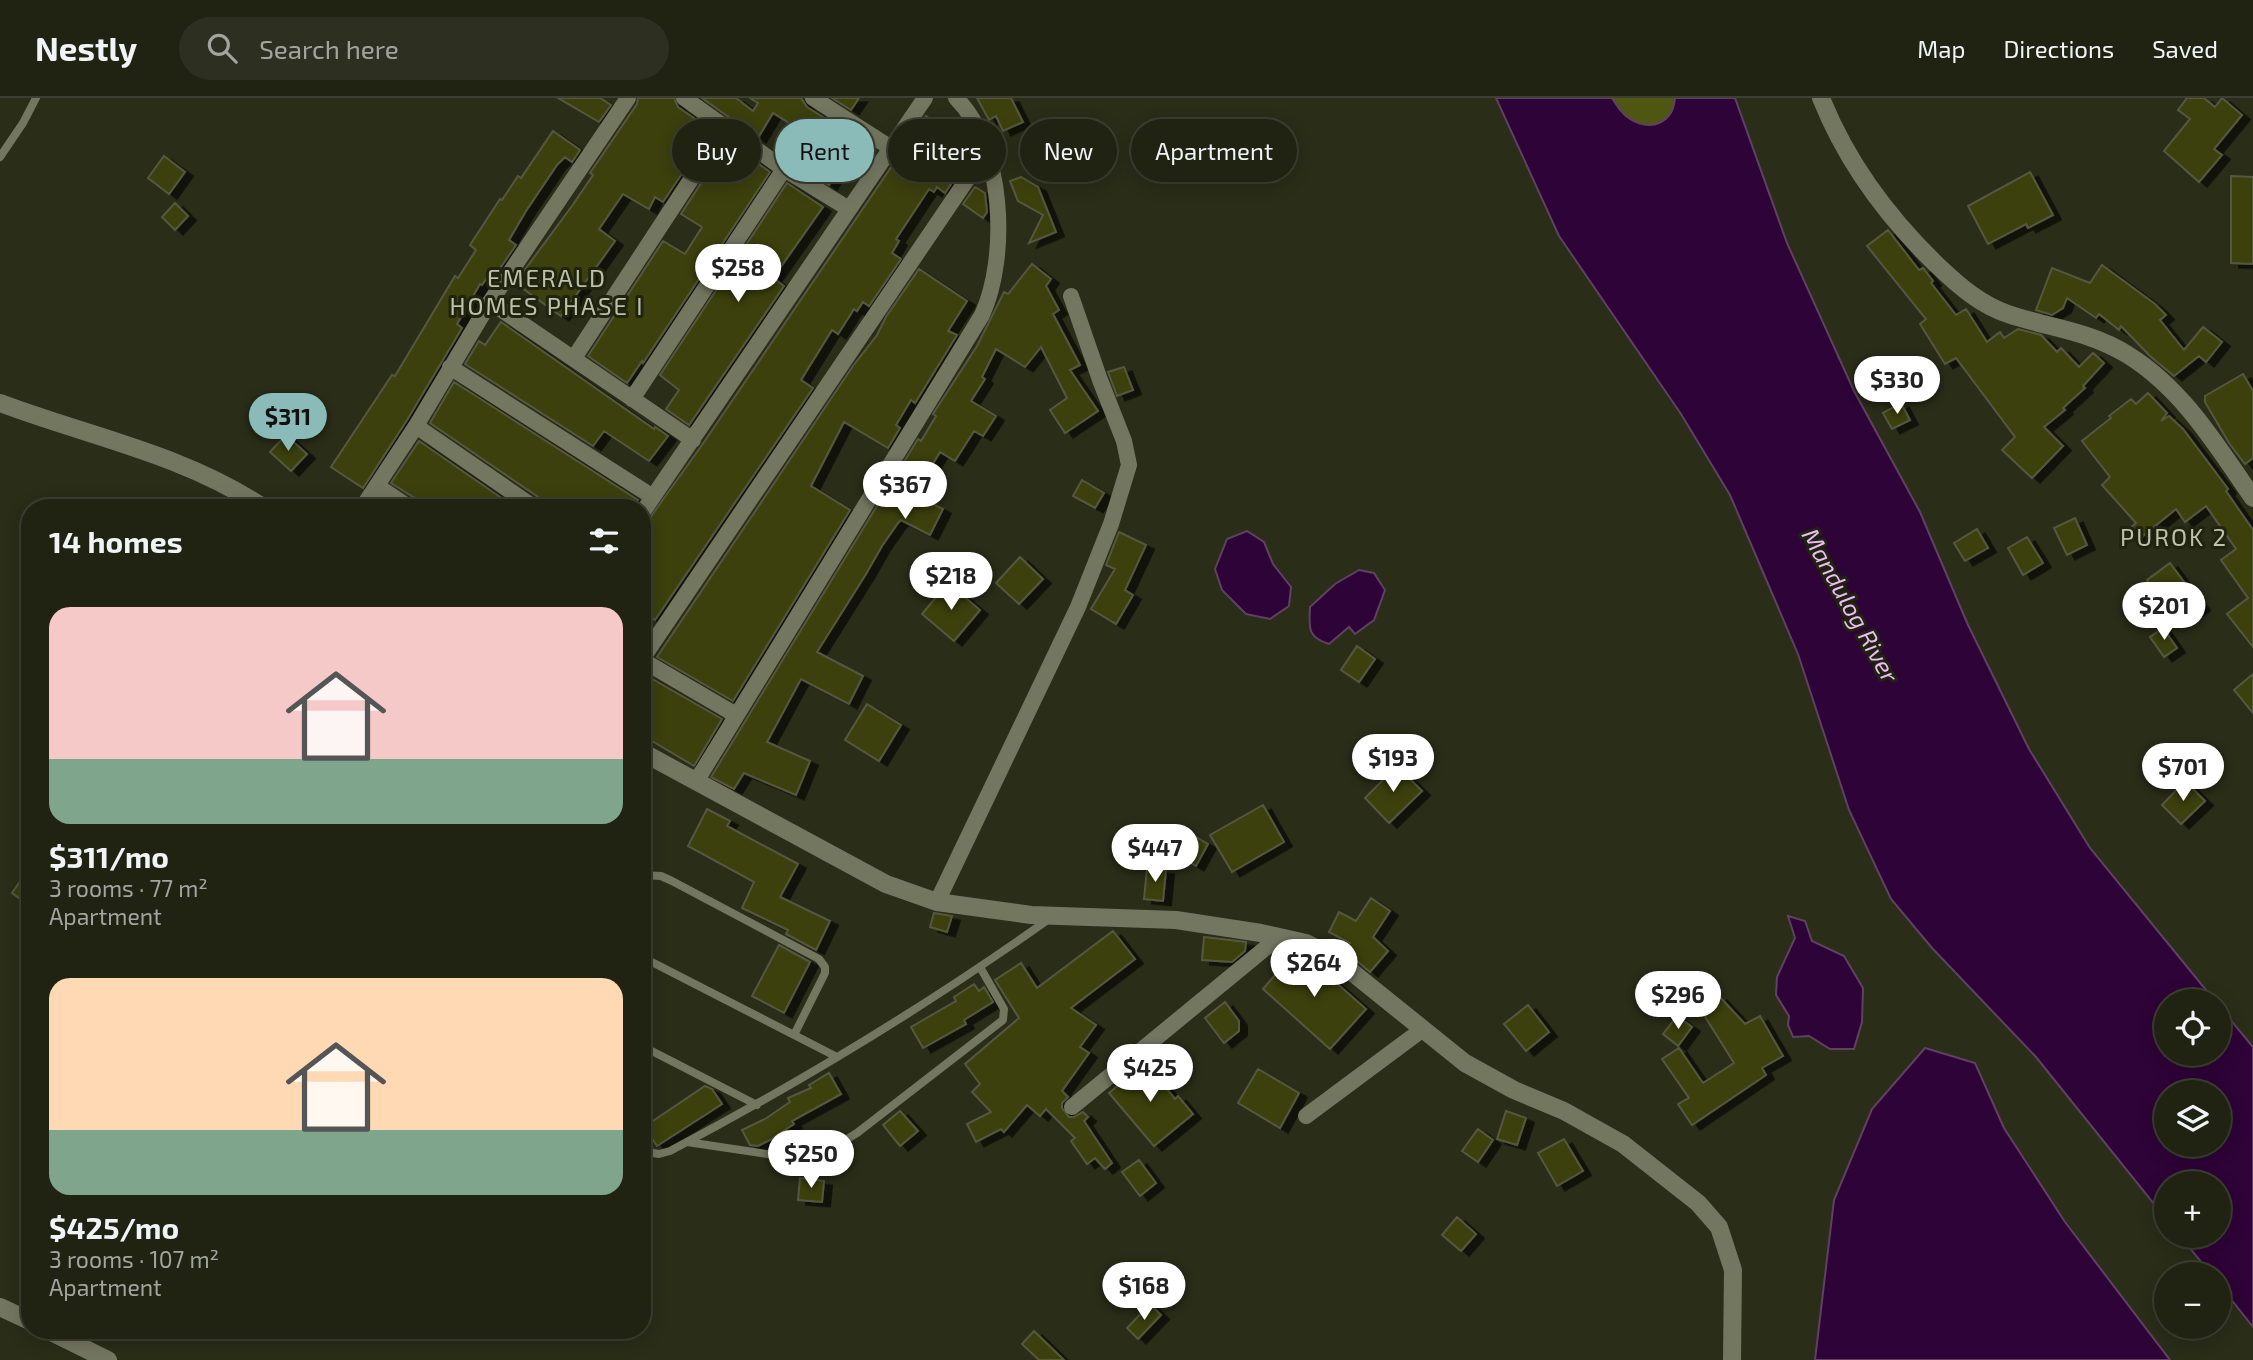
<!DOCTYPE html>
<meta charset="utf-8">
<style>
:root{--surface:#202212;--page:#2d2f20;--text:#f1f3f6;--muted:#a2a49f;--line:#3d3f32;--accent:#8bbbb9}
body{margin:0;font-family:"Exo 2",sans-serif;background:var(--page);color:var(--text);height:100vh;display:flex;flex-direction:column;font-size:26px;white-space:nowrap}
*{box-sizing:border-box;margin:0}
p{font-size:23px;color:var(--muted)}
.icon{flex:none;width:38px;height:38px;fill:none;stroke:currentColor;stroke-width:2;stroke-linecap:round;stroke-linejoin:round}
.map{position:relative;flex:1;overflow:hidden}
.sheet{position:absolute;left:21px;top:401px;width:630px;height:840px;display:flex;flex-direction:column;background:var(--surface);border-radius:28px;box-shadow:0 4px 18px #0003,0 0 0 2px var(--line)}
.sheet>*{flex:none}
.banner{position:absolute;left:672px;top:21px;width:665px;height:63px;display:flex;gap:14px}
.buttons{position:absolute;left:2154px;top:891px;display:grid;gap:14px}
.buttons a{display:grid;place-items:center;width:77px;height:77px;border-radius:50%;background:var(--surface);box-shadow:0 4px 18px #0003,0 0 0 2px var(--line);font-size:35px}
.price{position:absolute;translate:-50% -60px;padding:0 16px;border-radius:24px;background:#fff;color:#222;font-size:23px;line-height:46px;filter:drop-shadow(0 2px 4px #0008)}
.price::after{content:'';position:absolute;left:50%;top:42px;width:21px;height:16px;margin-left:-10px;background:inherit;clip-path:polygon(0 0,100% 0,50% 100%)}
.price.on{background:var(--accent);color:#111}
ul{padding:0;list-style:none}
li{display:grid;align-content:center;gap:14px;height:371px;padding:0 28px}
li span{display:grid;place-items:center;height:217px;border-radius:21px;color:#555}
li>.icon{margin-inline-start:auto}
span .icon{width:126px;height:126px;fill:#fffc;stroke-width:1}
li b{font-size:30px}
h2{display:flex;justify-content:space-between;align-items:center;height:84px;padding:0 28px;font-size:30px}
.chip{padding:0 24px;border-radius:32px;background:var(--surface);box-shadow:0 4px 18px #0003,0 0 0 2px var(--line);font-size:24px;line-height:63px}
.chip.on{background:var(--accent);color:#111}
header{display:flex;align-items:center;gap:42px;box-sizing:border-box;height:98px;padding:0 35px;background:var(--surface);border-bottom:2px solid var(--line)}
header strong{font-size:33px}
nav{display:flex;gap:38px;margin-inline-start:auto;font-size:24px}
.search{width:490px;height:63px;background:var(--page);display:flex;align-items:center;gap:18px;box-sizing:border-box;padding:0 24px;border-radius:38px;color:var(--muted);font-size:26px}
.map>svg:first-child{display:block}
.green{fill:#4f5612}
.water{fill:#2e0337;stroke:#5f4162;stroke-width:2;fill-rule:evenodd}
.building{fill:#3b4108;stroke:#545841;stroke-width:2;filter:url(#shadow)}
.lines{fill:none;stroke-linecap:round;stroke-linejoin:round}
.lane{stroke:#747760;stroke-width:8}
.street{stroke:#747760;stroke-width:16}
.secondary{stroke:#747760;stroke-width:18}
.labels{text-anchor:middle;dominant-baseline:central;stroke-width:6;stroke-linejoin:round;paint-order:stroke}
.neighbourhood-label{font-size:24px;letter-spacing:2px;fill:#bdc1a8;stroke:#20230f}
.water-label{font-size:24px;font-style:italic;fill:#ecbdf6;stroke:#20230f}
</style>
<header>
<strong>Nestly</strong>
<div class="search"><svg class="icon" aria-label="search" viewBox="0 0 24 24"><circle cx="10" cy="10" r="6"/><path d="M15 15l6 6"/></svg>Search here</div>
<nav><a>Map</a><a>Directions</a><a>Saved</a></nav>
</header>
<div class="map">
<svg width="2253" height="1262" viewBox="0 0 2253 1262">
<defs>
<filter id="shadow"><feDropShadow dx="8" dy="4.5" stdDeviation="0" flood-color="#0009"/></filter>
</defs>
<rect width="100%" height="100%" fill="#2a2d18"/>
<path class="green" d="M1612,0h63c-2,25 -24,34 -45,21 -8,-5 -13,-13 -18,-21z"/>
<path class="water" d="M1496,0h116c5,8 10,16 18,21 21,13 43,4 45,-21h60l52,145 67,148 66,121 48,113 61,124 61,99 125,153h-49v53h53v-48l34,41v280l-34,-43v-10h-8l-31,-38h39v-53h-53v36l-130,-162 -104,-109 -41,-49 -42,-89 -51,-156 -68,-159 -49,-81 -122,-178zM2219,994v52h-53v-52z
M1247,433l17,11 9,22 18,23 -2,19 -19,13 -24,-5 -24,-24 -7,-21 12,-30z
M1359,472l15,3 11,17 -11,30 -19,14 -6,-7 -20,17c-22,-7 -20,-16 -19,-37l25,-23z
M1788,818l17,5 7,20 32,15 19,32 -1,34 -8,27h-24l-21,-13 -16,1 -5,-12 1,-9 -13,-21 1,-18 18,-39z
M1925,950l50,15 29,65 61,94 105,138h-355l19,-160 38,-91z"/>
<path class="building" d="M558,0h42l11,7 -12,17z
M638,0h36l4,9 33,23 -48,72 -8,-5 -6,12 -26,-15 -24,35 16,12 -54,75 -46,-33 57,-77 21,-31 -3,-2 47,-69z
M702,0h34l17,13 5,-8 -8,-5h51l6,9 49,31 -16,25 2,1 -13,21 -45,-29 16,-26 -27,-17 -15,25z
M832,0h27l-8,12z
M977,0h34l12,24 -20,9 -7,-15 -7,4z
M2187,0h17l11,9 7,-9 20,17 -28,34 8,6 -23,27 -35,-31 26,-32 -12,-9z
M926,18l40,27 -16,27 7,5 -12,18 -8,-6 -3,5 -5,-3 -33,50 3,2 -7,12 9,6 -32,47 -6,-4 -6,9 -3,-2 -16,25 -6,-4 -31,50 12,8 -158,232 -13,-8v-83l60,-84z
M553,33l27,19 -8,12 -7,-5 -8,8 -31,46 -17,29 7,5 -18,26 -4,-3 -12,17 -2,-1 -23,40 5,4 -55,92 -44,68 -32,-21 61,-92 3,1 60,-100 3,2 18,-28 -6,-5 30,-46 2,1 16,-24 3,2z
M728,44l42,30 -127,191 -1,-2 -15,22 -39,-27 75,-115 22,13 17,-27 -21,-13z
M164,58l21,16 -16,22 -21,-16z
M2030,74l23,43 -25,13 -2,-4 -38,20 -20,-38z
M2231,78l22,1v87l-22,-1z
M1021,79l17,10 18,45 -27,11 14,-28 -25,-14 -8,-20z
M787,85l36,24 -50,71 11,8 -95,139 -23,-16 13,-19 -19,-15z
M975,89l10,6 2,19 -4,6 -20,-14z
M175,105l13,13 -13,14 -13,-13z
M1888,132l31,40 4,-2 10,13 -2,2 25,32 10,-6 21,33 13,-10 4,6 14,-9 23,6 16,17 4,-4 18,19 14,-14 11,10 -21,23 2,2 -22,20 2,2 -21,17 19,19 -31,32 -30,-28 13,-13 -59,-79 -11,6 -25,-40 6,-5 -59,-73z
M1032,166l19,15 -5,7 13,24 -6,4 27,51 -10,5 28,41 -33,22 -15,-23 17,-12 -26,-51 -16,20 -29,-18 -14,28 3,2 -14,22 25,15 -13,20 -9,-5 -19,30 -15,-9 -26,43 29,14 -13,26 -29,-15 -3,3 -16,23 -16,28 -49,78 46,24 -14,28 -48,-25 -34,63 43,19 -14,34 -52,-22 -10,16 -23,-12 207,-338 3,2 15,-25 -3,-2 44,-68 27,-54 4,2z
M2102,167l53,39 11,11 -6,5 24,30 19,-23 19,15 -16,20 -7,-6 -25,20 -24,-20 -29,-30 -2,4 -20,-16 -3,4 -29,-20 -4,10 -11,7 -16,-5 16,-42 38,15z
M919,171l48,32 -19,30 9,4 -42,68 -4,-3 -15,25 4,3 -12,20 -44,-26 -33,64 39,24 -117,191 -76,-44 196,-291 24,-31 9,-18z
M501,224l153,107 1,-2 13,9 -19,25 -45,-30 -11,15 -128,-82 14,-23 6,4z
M1124,269l9,23 -16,6 -9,-24z
M2243,276l10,17v67l-8,6 -16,-21 -24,-41v-6z
M454,284l184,118 -5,8h-88l-4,-9 -111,-76z
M2148,295l19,20 -6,8 8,-5 14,13 45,60 -2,2 27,39v117l-26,-33 21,-16 -27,-38 15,-11 -30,-43 -21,16 -9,-13 -38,31 -9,-11 7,-6 -34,-38 8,-8 -28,-36 29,-23 -2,-2 22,-17 5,5z
M1901,305l9,17 -18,9 -9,-16z
M286,337l21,19 -16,17 -21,-19z
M419,343l97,67h-96l-4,-9 -25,-16z
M1082,382l22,13 -9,15 -22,-12z
M2075,420l12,27 -20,10 -13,-27z
M1977,431l11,19 -23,13 -11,-18z
M1119,434l27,13 -21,45 8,5 -17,29 -25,-15 24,-40 -9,-4z
M2027,439l16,26 -20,12 -15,-27z
M1020,459l23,22 -24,25 -23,-21z
M2170,465l32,43 -23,17 -32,-43z
M948,485l32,27 -26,31 -32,-27z
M2163,530l14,20 -13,9 -14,-20z
M1357,548l18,13 -16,23 -18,-12z
M642,575l80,46 -28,47 -52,-31z
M2253,576v39l-19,-23z
M867,606l34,21 -22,36 -34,-21z
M1397,668l25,25 -33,32 -24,-25z
M2185,683l20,20 -24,23 -19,-19z
M1263,707l21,37 -52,30 -22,-37z
M707,711l23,12 -3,5 71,38 -18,33 50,24 -14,29 -30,-16 2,-4 -46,-22 12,-26 -66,-36z
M1180,729l28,17 -12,22 -29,-16z
M30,769v39l-18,-13z
M1147,770l19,2 -3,31 -19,-2z
M1371,800l19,13 -17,26 15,14 -18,21 -26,-22 6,-7 -21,-11 10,-20 17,9z
M934,815l18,3 -5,16 -17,-5z
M1113,833l22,28 -64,49 25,17 -16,22 9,6 -27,38 6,6 -6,6v5l7,9h5l9,-5 5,5 -4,4 28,42 -7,6 -10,-11 -8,6 -16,-23 4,-3 -29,-29 -6,7 -13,-11 -23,27 -3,-3 -25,13 -9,-18 24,-12 -19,-20 8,-8 -15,-20 54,-46 -24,-38 26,-17 16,25z
M1204,839l42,5 -1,9 -13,11 -30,-2z
M779,847l31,17 -26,51 -32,-17z
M1295,854l11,4 60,53 -36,40 -67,-60z
M974,886l5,7 5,-4 9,15 -29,18 2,4 -43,24 -12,-21 45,-26 -2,-4z
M1719,898l26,28 15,-8 23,40 -21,12 4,7 -74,50 -14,-21 11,-6 -27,-39 17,-11 24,35 31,-20 -32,-51z
M1225,904l14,19v10l-15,12 -19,-25z
M1528,907l21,27 -23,19 -22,-27z
M1677,918l15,11 -14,19 -15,-12z
M1145,964l30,37 3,-3 15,18 -39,32 -45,-53z
M1258,971l41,24 -19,35 -42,-25z
M829,975l12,21 -49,27 2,3 -24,16 -12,6 -8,-1 -8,-15 23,-11 25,-17 -2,-4 23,-10 -2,-3z
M705,988l7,3 10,15 -65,42 -13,-19z
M900,1013l18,20 -18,15 -17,-21z
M1506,1013l20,7 -9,27 -20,-6z
M1478,1031l15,11 -15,22 -16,-11z
M1564,1041l19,32 -26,15 -19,-33z
M1139,1062l17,23 -16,13 -18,-24z
M800,1080l24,3 -2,21 -24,-2z
M1457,1119l19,17 -15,17 -19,-16z
M1150,1206l11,11 -23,24 -11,-11z
M1034,1233l30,29h-25l-17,-16z"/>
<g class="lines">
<path class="lane" d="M0,59l23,-34 13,-25
M642,777l19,1 11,5 147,78 6,8v6l-31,62
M642,859l195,100
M642,948l115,59
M687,1044l107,16 24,-1 39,-24 146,-113 1,-11 -24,-42
M642,1053l17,3 11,-3c131,-69 258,-146 379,-232"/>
<path class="street" d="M684,0l100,71 65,40
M813,0l78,50
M490,204l203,138
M574,260l152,-232
M450,269l203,130
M632,301l152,-230
M416,328l119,82
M377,388l33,22
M362,410l54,-82 74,-124 138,-204
M642,415l283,-415
M642,561l345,-509
M642,562l94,55
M697,682l285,-465c27,-59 22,-170 -26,-217
M937,804l141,-295 33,-83 18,-59 -5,-24 -24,-61 -29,-84
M1072,1009l207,-170
M1306,1018l117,-87"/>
<path class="secondary" d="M1821,0c26,65 67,120 117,168 21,20 43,39 70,48 41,14 82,17 120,41 55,34 89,91 125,143
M0,305c90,34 183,51 264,105
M642,654l244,132 51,18 94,13 145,5 85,13 45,10 26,13 133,107 49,27 50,21 59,33 75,59 21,24 14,43 -1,90
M0,1209l30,14
M47,1232l61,30"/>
</g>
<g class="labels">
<g class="neighbourhood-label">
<text x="547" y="179">EMERALD<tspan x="547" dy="28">HOMES PHASE I</tspan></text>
<text x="2174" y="438">PUROK 2</text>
</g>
<g class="water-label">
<text transform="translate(1851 507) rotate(61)">Mandulog River</text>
</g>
</g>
</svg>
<div class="buttons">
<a><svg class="icon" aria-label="locate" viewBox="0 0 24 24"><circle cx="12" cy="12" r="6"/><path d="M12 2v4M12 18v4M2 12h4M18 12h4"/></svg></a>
<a><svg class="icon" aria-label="layers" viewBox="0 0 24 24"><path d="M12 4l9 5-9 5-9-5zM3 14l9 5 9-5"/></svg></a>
<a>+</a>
<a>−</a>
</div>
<b class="price" style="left:738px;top:206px">$258</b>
<b class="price" style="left:1897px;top:318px">$330</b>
<b class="price on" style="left:288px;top:355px">$311</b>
<b class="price" style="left:905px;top:423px">$367</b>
<b class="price" style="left:951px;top:514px">$218</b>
<b class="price" style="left:2164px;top:544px">$201</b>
<b class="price" style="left:1393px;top:696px">$193</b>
<b class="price" style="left:2183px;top:705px">$701</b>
<b class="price" style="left:1155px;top:786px">$447</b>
<b class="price" style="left:1314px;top:901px">$264</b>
<b class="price" style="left:1678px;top:933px">$296</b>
<b class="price" style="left:1150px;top:1006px">$425</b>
<b class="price" style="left:811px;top:1092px">$250</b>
<b class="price" style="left:1144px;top:1224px">$168</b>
<div class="banner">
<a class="chip">Buy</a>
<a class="chip on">Rent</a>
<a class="chip">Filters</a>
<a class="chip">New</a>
<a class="chip">Apartment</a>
</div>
<section class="sheet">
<h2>14 homes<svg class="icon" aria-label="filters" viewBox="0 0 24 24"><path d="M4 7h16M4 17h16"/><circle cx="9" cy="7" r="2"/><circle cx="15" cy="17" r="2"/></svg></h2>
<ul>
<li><span style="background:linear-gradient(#f6c9c9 70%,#7fa58c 0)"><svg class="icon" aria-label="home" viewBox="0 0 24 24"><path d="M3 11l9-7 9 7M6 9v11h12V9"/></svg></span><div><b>$311/mo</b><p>3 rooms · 77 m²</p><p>Apartment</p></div></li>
<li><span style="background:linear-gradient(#ffd9b3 70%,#7fa58c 0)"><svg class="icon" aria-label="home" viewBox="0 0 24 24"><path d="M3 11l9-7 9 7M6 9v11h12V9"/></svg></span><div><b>$425/mo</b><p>3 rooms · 107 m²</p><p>Apartment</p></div></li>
</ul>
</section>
</div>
